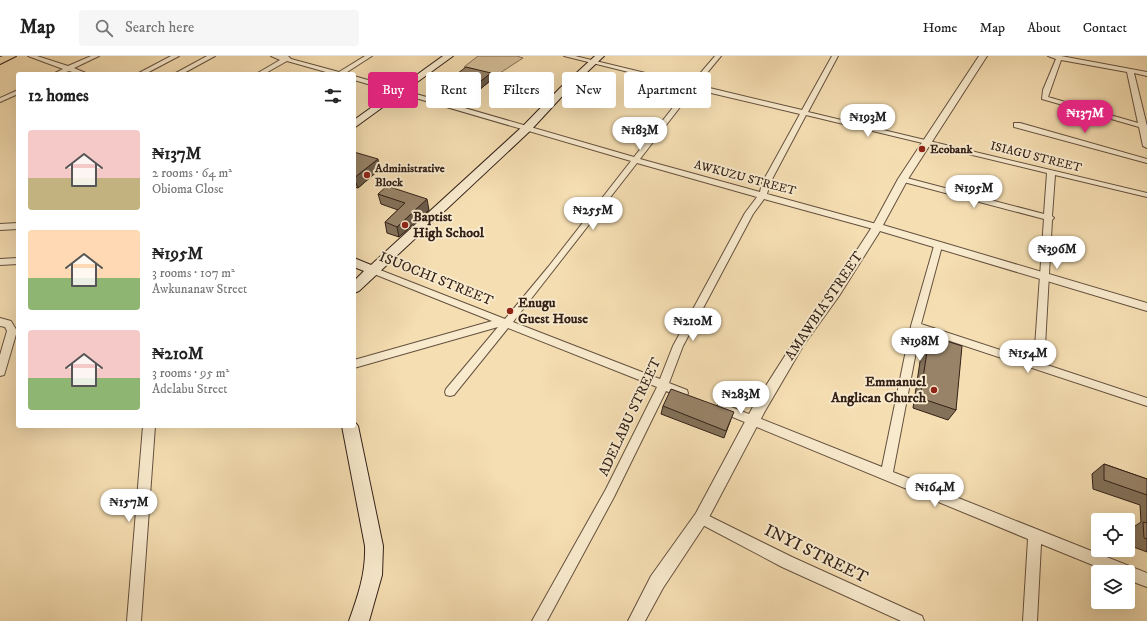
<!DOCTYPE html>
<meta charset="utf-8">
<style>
:root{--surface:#fff;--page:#f6f6f6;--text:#222;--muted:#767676;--line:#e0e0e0;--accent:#db2777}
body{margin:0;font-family:"IM FELL DW Pica",serif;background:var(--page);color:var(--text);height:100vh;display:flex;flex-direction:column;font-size:15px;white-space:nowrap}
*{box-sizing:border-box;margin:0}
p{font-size:13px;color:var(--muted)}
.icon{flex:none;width:22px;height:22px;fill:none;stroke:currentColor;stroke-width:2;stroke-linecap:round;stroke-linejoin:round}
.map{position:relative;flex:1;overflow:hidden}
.side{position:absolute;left:16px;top:16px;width:340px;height:356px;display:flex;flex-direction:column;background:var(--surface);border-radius:4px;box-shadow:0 4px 16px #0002}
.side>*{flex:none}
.top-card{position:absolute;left:368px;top:16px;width:380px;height:36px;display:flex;gap:8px}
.fabs{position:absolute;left:1091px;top:457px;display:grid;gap:8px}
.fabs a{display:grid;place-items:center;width:44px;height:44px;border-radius:4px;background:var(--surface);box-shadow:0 4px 16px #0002;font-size:20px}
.price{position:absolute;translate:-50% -34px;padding:0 9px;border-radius:14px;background:#fff;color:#222;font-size:13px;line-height:26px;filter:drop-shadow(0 1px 2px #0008)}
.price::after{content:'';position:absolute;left:50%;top:24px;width:12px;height:9px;margin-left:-6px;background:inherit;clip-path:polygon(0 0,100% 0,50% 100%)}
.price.current{background:var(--accent);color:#fff}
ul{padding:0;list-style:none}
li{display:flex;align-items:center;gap:12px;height:100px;padding:0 12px}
li span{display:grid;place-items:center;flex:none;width:112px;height:80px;border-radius:4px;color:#555}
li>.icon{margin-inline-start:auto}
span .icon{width:48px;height:48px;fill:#fffc;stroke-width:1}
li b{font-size:17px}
h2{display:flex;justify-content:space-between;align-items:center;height:48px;padding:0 12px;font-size:17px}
.tag{padding:0 14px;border-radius:4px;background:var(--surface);box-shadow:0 4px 16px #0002;font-size:14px;line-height:36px}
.tag.current{background:var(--accent);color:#fff}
header{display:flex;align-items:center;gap:24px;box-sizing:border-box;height:56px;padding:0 20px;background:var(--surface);border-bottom:1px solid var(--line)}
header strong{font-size:19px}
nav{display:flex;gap:22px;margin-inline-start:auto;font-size:14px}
.search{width:280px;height:36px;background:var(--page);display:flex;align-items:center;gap:10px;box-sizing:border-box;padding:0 14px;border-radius:4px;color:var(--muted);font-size:15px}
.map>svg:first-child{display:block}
.green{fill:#d4be98;stroke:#846f58}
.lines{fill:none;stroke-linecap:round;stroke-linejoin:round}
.minor-casing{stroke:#64503e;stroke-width:2}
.tertiary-casing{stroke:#64503e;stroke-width:2}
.secondary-casing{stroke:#332018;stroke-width:2}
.primary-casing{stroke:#332018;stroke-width:2}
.minor{fill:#f8eacd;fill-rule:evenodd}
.tertiary{fill:#f8eacd;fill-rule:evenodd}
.secondary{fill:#f8eacd;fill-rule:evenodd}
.primary{fill:#f5deb2;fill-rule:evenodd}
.wall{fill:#837159;stroke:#332018}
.shaded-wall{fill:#6a5c49;stroke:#332018}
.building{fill:#988368;stroke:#332018}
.poi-dot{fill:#8f2418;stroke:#f8eacd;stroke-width:1.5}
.labels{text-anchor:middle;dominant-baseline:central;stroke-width:4;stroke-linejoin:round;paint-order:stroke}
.far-poi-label{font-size:12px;font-weight:bold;fill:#332018;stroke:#f8eacd;text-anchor:start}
.far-street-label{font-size:12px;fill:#332018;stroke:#f8eacd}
.poi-label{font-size:14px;font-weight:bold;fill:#332018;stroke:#f8eacd;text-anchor:start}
.street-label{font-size:14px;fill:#332018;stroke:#f8eacd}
.near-street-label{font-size:17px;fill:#332018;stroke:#f8eacd}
</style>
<header>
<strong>Map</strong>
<div class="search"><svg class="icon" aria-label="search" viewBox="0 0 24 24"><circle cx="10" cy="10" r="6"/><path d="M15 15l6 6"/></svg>Search here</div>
<nav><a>Home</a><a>Map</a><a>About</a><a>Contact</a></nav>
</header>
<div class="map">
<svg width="1147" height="565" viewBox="0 0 1147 565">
<rect width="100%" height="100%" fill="#f5deb2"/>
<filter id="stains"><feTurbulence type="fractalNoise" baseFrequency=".005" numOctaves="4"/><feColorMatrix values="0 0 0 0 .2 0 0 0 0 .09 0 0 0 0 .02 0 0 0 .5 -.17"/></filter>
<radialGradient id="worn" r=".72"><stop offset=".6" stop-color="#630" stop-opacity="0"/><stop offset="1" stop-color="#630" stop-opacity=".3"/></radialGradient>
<path class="green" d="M478,0h39l6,2 -26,17 -33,-8z"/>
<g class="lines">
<defs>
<path id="minor" d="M28,0h9l31,10 23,-10h8l-25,12 14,6h-9l-10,-3 -8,3h-8l10,-5z
M171,0h8l-34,18h-8z
M207,0h8l-33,18h-8z
M271,0h17l3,3 48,13 26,-16h7l-28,18h-11l-46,-13 -23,13h-8l24,-14z
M564,0h11l116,28 24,-28h6l-24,29 105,25 30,-54h6l-30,56 339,81v4l-92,-22 -3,41 2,2 -2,2 -8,144 103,34v8l-227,-75 -27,141 254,101v14l-19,-7v-8h-18l-69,-28 -4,77h-14l5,-82 -310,-128 -1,-3 1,-3 4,-2 4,2 156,62 29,-141 23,-80 4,-3 4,3 -21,78 113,37 10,-142 -144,-38 -1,-2 4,-2 141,37 3,-41 -241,-58 -36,68 -3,11 113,31 1,2 -4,3 -113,-31 -11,15 -70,132 -14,37 18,7 1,3 -1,3 -4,1 -17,-6 -52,106 -67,124h-15l74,-132 51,-102 -149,-59 -54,67 -4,1 -4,-1 -1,-3 1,-3 52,-62 -144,41v-8l138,-39 -123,-49 -2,-2 5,-3 3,1 130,51 44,-53 82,-105 -277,-81v-4l280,81 55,-70zM694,33l106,25 -38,69 -2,9 -120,-33zM637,107l120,34 -12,16 -72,133 -13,33 -147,-57z
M1048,0h13l86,16v4l-13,-3 13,53v22l-4,-2 -4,-19 -97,-28 1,-9 13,-31zM1061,4l66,12 11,51 -90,-26z
M18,34v4l-18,8v-4z
M1014,67h6l127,36v4l-133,-36z
M18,167v6l-18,1v-6z
M18,202v6l-18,1v-6z
M0,262l11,3 6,10 -12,41 -1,3 -4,1v-21l7,-24 -2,-4 -5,-1z
M143,370h12l-14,195h-14z
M701,456l91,45 130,59 2,5h-23l-119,-54 -85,-45 -2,-4 2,-4z"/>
<path id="tertiary" d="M979,0h8l-79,123 -25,46 264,78v8l-267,-80 -41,65 -36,50 -38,65 -59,112 -43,65 -18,33h-17l23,-45 45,-63 59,-110 40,-63 36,-50 41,-63 26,-48z"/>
<path id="secondary" d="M443,0h10l-99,72v-8z
M595,0h9l-38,36 -35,38 -172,161 -5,2v-12l10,-10 -10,-4v-9l17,7 152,-139 37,-38z
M354,365l4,5 25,120 -1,29 -13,46h-20c9,-25 17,-48 16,-75l-23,-120h12z"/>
<path id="primary" d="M3,0h13l-16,8v-7z"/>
</defs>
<use href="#minor" class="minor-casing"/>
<use href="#tertiary" class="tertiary-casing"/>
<use href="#secondary" class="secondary-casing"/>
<use href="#primary" class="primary-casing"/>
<use href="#minor" class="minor"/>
<use href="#tertiary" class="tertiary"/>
<use href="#secondary" class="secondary"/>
<use href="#primary" class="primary"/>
</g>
<path class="wall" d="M491,17v7l-13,11 -24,-7 -1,-7z
M354,96l26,17 -22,19 -4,-1z
M378,138l51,16 -30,27 -12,-4 -2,-11 13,-12 -17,-6z
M937,282l19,72 -8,10 -35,-12 8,-53 7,-10h5z
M663,350l68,13 -7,19 -63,-24z
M1104,408l43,15v73l-16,-6 -2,-16 12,-8 -1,-17 -47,-16 -1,-15z"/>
<path class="shaded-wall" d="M491,17v7l-13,11 -1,-7z
M378,103l2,10 -22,19 -4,-10z
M427,143l2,11 -30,27 -2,-10z"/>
<path class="building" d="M466,11l25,6 -14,11 -24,-7z
M354,96l24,7 -24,19z
M387,130l40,13 -30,28 -12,-5 20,-19 -27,-9z
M937,282l25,8 -6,64 -36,-12 8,-53 8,1z
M671,333l63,23 -8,19 -63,-25z
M1104,408l43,15v16l-43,-15z
M1143,466l4,1v16l-3,-1z"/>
<g class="poi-dot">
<circle cx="922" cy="93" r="4"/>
<circle cx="367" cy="119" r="4"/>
<circle cx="405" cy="169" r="4"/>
<circle cx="510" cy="255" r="4"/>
<circle cx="934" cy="334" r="4"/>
</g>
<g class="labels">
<g class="far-poi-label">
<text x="930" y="93">Ecobank</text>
<text x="375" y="112">Administrative<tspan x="375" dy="14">Block</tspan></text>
</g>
<g class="far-street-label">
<text transform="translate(1036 101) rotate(14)">ISIAGU STREET</text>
<text transform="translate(745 122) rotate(15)">AWKUZU STREET</text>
</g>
<g class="poi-label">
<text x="413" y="161">Baptist<tspan x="413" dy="16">High School</tspan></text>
<text x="518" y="247">Enugu<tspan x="518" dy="16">Guest House</tspan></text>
<text x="926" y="326" text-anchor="end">Emmanuel<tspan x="926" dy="16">Anglican Church</tspan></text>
</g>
<g class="street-label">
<text transform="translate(436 223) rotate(22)">ISUOCHI STREET</text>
<text transform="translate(824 250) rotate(-56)">AMAWBIA STREET</text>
<text transform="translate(630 361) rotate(-65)">ADELABU STREET</text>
</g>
<g class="near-street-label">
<text transform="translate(816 498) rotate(26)">INYI STREET</text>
</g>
</g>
<rect width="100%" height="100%" filter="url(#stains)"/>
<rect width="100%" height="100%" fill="url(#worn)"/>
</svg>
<div class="fabs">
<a><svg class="icon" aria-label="locate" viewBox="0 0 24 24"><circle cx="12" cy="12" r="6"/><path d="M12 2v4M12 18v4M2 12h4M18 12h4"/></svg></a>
<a><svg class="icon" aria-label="layers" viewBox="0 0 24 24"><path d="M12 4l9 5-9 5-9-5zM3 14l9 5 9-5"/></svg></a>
</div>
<b class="price current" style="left:1085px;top:78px">₦137M</b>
<b class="price" style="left:868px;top:82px">₦193M</b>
<b class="price" style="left:640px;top:95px">₦183M</b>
<b class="price" style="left:974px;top:153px">₦195M</b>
<b class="price" style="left:593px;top:175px">₦255M</b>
<b class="price" style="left:1057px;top:214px">₦396M</b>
<b class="price" style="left:693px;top:286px">₦210M</b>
<b class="price" style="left:920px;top:306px">₦198M</b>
<b class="price" style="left:1028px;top:318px">₦154M</b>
<b class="price" style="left:741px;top:359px">₦283M</b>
<b class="price" style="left:935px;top:452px">₦164M</b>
<b class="price" style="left:129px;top:467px">₦157M</b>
<div class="top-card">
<a class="tag current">Buy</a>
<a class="tag">Rent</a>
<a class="tag">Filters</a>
<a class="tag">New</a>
<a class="tag">Apartment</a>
</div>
<section class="side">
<h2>12 homes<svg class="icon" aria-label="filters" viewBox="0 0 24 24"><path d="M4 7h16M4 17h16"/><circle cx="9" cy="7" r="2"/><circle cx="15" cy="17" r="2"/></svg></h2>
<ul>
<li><span style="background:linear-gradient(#f6c9c9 60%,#c2b280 0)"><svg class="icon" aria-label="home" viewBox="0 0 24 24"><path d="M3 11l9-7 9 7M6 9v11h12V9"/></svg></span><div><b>₦137M</b><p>2 rooms · 64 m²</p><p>Obioma Close</p></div></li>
<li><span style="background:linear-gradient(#ffd9b3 60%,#8fb573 0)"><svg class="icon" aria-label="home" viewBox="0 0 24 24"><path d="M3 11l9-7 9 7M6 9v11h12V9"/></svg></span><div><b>₦195M</b><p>3 rooms · 107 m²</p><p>Awkunanaw Street</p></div></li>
<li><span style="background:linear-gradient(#f6c9c9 60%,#8fb573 0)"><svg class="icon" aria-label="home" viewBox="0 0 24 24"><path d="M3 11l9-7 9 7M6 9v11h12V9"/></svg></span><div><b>₦210M</b><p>3 rooms · 95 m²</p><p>Adelabu Street</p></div></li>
</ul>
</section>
</div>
